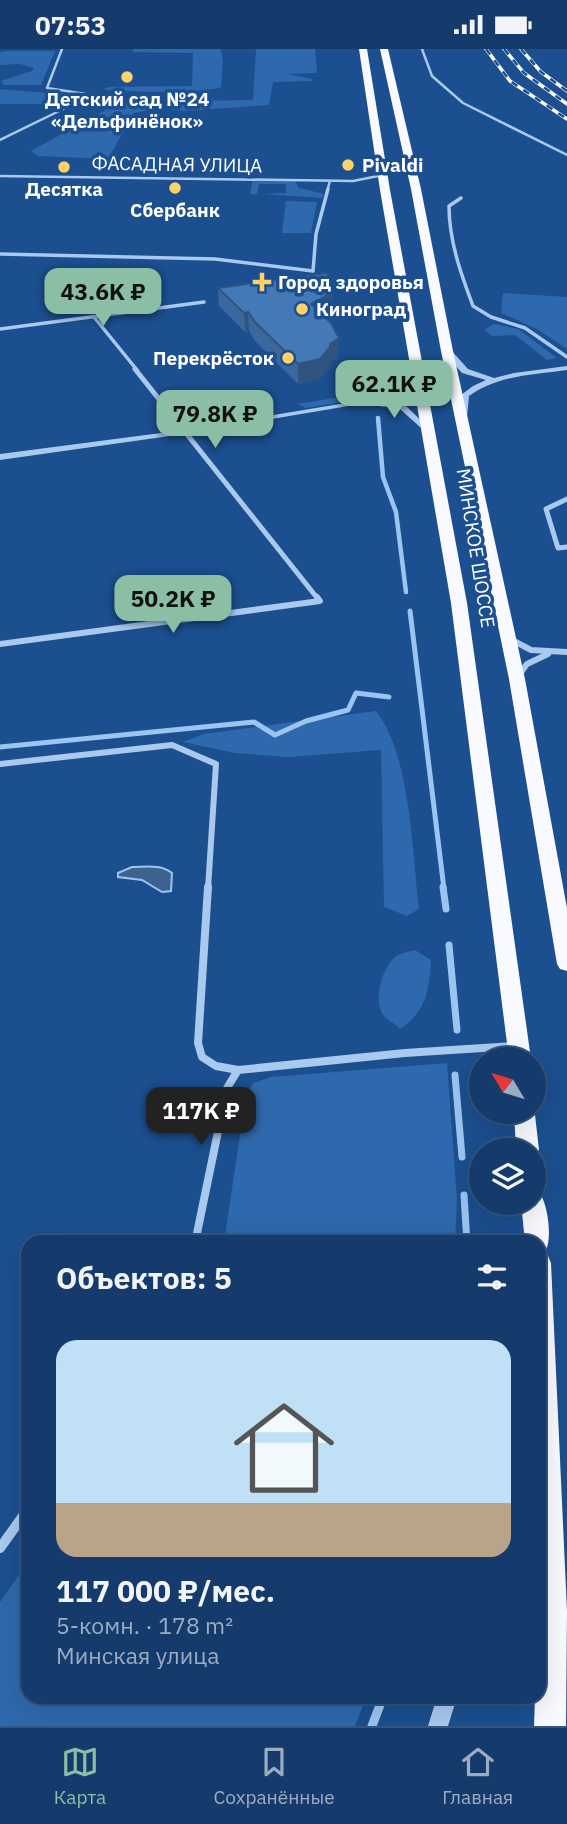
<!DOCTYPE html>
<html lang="ru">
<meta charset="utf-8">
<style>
:root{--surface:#143b6b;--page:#214673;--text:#f1f3f6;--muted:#9dadc1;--line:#33557e;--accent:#8abfa5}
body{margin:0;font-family:"IBM Plex Sans",sans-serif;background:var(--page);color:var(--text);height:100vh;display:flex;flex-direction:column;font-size:26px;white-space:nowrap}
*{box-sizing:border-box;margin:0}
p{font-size:23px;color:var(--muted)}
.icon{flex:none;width:38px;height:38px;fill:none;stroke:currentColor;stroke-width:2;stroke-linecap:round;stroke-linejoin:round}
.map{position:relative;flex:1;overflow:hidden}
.sheet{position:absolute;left:21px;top:1186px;width:525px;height:469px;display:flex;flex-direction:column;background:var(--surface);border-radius:21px;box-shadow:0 7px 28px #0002,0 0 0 2px var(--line)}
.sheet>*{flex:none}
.needle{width:46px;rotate:308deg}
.buttons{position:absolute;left:469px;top:998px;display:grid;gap:14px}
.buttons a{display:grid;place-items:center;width:77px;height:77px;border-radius:50%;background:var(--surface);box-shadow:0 7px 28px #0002,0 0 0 2px var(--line);font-size:35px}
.price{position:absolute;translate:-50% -60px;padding:0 16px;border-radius:14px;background:var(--accent);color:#111;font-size:23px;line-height:46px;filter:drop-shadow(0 2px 4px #0008)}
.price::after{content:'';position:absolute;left:50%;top:42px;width:21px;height:16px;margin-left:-10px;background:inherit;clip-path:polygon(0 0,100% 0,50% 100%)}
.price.current{background:#222;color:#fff}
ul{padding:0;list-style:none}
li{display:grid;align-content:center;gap:14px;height:371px;padding:0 35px}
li+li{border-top:2px solid var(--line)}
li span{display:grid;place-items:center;height:217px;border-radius:21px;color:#555}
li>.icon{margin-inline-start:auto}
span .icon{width:126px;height:126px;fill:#fffc;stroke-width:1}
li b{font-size:30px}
h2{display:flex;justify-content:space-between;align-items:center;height:84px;padding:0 35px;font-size:30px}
.status{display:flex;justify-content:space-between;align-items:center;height:49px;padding:0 35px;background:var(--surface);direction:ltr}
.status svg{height:19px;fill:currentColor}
.tabs{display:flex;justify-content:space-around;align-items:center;height:98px;border-top:2px solid var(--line);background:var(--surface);font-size:19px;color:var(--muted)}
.tabs a{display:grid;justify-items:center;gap:4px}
.tabs .current{color:var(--accent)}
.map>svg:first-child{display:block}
.green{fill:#2e69ad}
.water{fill:#3c6290;stroke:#9cc4f0;stroke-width:2}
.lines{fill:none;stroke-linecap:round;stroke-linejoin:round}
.stream-far3{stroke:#9cc4f0;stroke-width:4.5}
.stream-far2{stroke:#9cc4f0;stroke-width:5}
.stream-far1{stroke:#9cc4f0;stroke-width:7}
.stream{stroke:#9cc4f0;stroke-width:9}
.minor-far5{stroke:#a9c9ee;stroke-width:2.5}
.minor-far4{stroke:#a9c9ee;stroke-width:3.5}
.minor-far3{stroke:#a9c9ee;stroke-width:5}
.minor-far2{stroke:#a9c9ee;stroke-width:6}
.minor-far1{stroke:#a9c9ee;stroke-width:8}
.minor{stroke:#a9c9ee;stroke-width:10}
.tertiary{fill:#a9c9ee;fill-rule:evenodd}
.trunk{fill:#f8faff;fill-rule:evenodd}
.rail-casing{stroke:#fff;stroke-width:3.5}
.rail{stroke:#1b4f8f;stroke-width:2.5;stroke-dasharray:7;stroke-linecap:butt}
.wall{fill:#3a679d}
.shaded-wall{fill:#305480}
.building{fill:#4478b7;stroke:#305480;stroke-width:2}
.poi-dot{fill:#ffd166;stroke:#1b4f8f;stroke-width:2.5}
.labels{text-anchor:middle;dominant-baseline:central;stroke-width:7;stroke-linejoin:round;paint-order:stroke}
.far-poi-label{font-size:19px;font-weight:bold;fill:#fff;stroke:#1b4f8f}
.far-street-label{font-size:19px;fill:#fff;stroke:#1b4f8f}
</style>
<div class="status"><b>07:53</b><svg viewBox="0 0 49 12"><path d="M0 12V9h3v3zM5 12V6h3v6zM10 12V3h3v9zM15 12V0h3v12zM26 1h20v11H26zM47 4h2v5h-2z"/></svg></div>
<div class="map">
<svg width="567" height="1677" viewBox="0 0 567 1677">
<rect width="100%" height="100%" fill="#1b4f8f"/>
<path class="green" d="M133,0h88l2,12 -2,26c-14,6 -100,6 -118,2l6,-2 83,-1 1,-33 -60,-1z
M256,0h59l2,24 -29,1 24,5 -1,2 -38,1 -4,23 -86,6 -22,-3 -27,5 -26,46 -70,-3 -7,-5 89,-49 133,-2z
M6,2h49l-14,34h-38l-2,-4 31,-10 2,-3 -14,-4 -20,1v-13z
M0,40l83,7 -22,8h-61z
M253,131l42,1 4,7 25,6 -2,4 -60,-4 24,-1v-9h-27l-2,10h-7z
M286,152l31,1 -6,31h-29z
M503,244l64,4v52l-30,-20 -36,-16z
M494,275l24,5 39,29 -10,2 -32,-25 -23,1 -8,-6z
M398,329v9l-14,8 -78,13 -9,-4 68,-11 3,-6z
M376,662c35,45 36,141 43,198l-12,7 -23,-9 -3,-157 -93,7 -53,-4 -52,-11 21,-8z
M415,901l16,10c-2,30 -4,51 -31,69 -4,-5 -13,-9 -17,-14 -10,-16 -1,-46 11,-57 5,-5 14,-6 21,-8z
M447,1014l10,137 -2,42h-231l22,-147 7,-12 18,-6z
M28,1513v135l338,1 -11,28h-355v-124z"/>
<path class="water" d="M132,818c14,0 29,-3 40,6l-1,18 -9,1 -20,-12 -24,-3v-4z"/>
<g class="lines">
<path class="stream-far3" d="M378,369l5,59 13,35 10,80"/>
<path class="stream-far2" d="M410,562l34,278
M0,698l254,-25 21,13 31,-14 42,-11 8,-17 33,4"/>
<path class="stream-far1" d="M443,838l3,22
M449,896l8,85
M455,1026l7,82
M464,1146l3,48"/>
<path class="stream" d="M372,1677l11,-29"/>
<path class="minor-far5" d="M422,0l10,27 31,27 104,52
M0,91l92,-45 -45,-7 15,-39
M0,127l353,5 30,-6
M327,142l3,-10"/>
<path class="minor-far4" d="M461,149l-12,8c0,35 12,68 24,100l18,11 34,11 42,29
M0,205l215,5 98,12 3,-37 12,-45
M94,268l43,53
M0,280l204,-27"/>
<path class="minor-far3" d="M135,320l183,230
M567,450l-21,10 12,39 9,-1"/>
<path class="minor-far2" d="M512,591l19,10 36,2
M0,595l320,-43 -3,-4
M519,626l8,-11 21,-10
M0,715l172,-19 44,19 -8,125"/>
<path class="minor-far1" d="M208,838l-10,156 4,14 14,9 22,4 167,-17 110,-7
M195,1194l32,-155 11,-18"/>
<path class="minor" d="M0,1499l28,-39"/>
<path class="tertiary" d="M444,300h6l18,20 26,9 20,-5 53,-7v4c-34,5 -69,5 -98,26l-2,21 -4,2 -4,-2 2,-22 12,-9 13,-6 -24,-7 -18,-20z
M415,312l7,2c-15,28 -13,30 -45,38l28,4 28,27 1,2 -4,2 -30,-27 -28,-4v-3l-188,32 -184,26v-6l184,-24 174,-29 30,-8 14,-6z
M437,1648h20l-9,29h-20z"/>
<path class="trunk" d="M359,0h8l23,141 77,413 64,456h-22l-58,-456 -71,-413z
M380,0h8l33,140 32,162 72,328 42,229v63l-7,-2 -3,-5 -48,-285 -68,-328 -30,-162z
M534,1057l5,44 -5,7v-7h-18l-2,-39h20z
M534,1144l7,2c7,13 11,42 5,55l-7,2v-9h-14l-4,-41h13z
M539,1204l9,3 3,7 16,348 -1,115h-32l1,-29h4z"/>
<defs>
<path id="rail" d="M486,0l24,32 57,38
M504,0l20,24 43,31
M521,0l20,23 26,19"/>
</defs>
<use href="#rail" class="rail-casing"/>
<use href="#rail" class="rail"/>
</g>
<path class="wall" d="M334,230l-1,18 -8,18 -1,1 14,41 -8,6v4l-11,12 -21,5 -43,-43 -6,-10 -4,1 -26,-26 -1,-18z"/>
<path class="shaded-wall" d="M334,230l-1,18 -8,18 -15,8 1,-19z
M248,263l1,19 -4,1 -1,-19z
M339,289l-1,19 -8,6v4l-11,12 -21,5v-20z"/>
<path class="building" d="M326,224l8,6 -8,17 -15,8 20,19 8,15 -9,6v3l-10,12 -22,5 -43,-42 -7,-10 -4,1 -26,-25z"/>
<g class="poi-dot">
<circle cx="127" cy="28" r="7"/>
<circle cx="348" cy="116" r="7"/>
<circle cx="64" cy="118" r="7"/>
<circle cx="175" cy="139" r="7"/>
<path d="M258.5 222.5h7v7h7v7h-7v7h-7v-7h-7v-7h7z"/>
<circle cx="302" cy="260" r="7"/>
<circle cx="288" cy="309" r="7"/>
</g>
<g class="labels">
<g class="far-poi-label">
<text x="127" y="50">Детский сад №24<tspan x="127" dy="22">«Дельфинёнок»</tspan></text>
<text x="362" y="116" text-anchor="start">Pivaldi</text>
<text x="64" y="140">Десятка</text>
<text x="175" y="161">Сбербанк</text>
<text x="278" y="233" text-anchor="start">Город здоровья</text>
<text x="316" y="260" text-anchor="start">Киноград</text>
<text x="274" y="309" text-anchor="end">Перекрёсток</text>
</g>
<g class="far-street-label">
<text transform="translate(177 115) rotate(1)">ФАСАДНАЯ УЛИЦА</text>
<text transform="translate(476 499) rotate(81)">МИНСКОЕ ШОССЕ</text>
</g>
</g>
</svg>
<div class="buttons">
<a><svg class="needle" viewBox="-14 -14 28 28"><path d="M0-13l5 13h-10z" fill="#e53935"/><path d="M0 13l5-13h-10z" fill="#9dadc1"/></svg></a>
<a><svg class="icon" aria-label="layers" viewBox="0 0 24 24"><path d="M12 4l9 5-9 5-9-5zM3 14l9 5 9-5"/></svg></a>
</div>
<b class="price" style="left:103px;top:279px">43.6K ₽</b>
<b class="price" style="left:394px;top:371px">62.1K ₽</b>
<b class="price" style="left:215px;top:401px">79.8K ₽</b>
<b class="price" style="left:173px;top:586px">50.2K ₽</b>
<b class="price current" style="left:201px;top:1098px">117K ₽</b>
<section class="sheet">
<h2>Объектов: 5<svg class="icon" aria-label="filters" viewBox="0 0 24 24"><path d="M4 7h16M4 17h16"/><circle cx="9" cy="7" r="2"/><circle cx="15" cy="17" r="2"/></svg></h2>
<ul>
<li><span style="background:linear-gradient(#bfe0f5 75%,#b9a48a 0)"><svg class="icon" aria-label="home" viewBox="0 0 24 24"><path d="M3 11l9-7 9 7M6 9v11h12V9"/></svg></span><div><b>117 000 ₽/мес.</b><p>5-комн. · 178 m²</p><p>Минская улица</p></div></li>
</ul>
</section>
</div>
<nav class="tabs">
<a class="current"><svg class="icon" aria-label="map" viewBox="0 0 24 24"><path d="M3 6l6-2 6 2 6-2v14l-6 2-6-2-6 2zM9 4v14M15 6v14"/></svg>Карта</a>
<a><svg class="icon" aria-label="saved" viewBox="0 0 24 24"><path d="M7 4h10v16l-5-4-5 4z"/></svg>Сохранённые</a>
<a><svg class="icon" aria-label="home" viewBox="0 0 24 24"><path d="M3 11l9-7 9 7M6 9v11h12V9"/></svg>Главная</a>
</nav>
